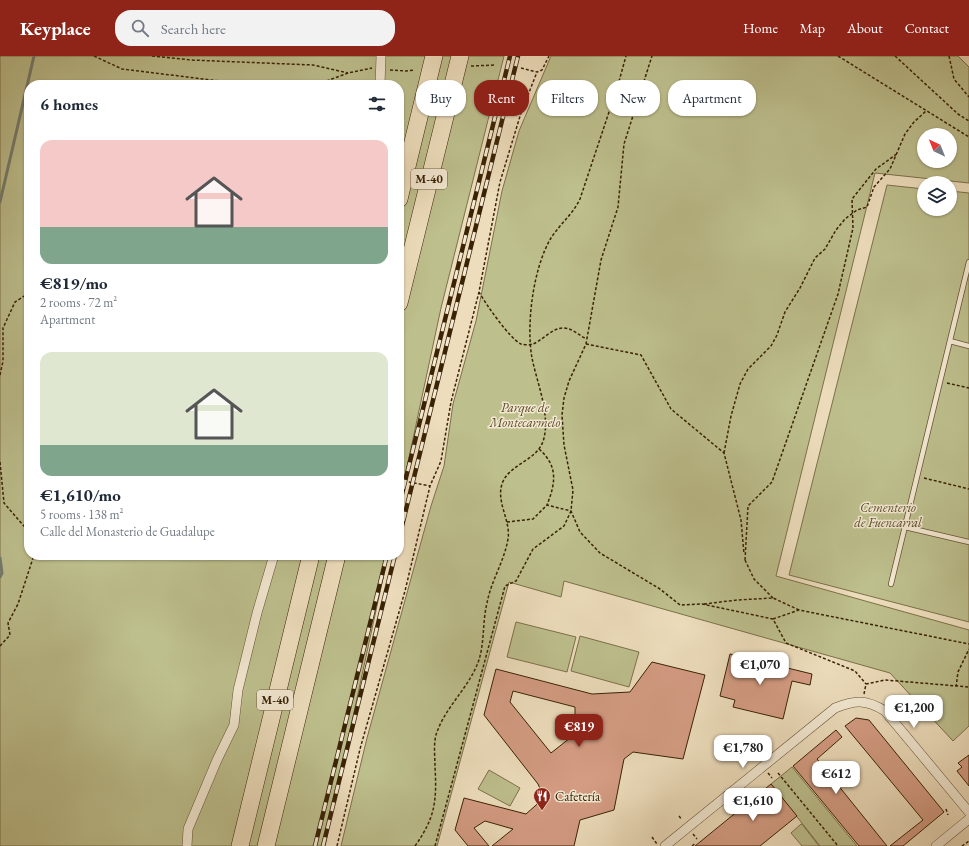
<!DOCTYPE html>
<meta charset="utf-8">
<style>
:root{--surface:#fff;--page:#f2f2f3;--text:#1f2937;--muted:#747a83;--accent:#8f2418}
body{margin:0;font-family:"EB Garamond",serif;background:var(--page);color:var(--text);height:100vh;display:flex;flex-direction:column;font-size:15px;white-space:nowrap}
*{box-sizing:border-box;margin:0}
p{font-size:13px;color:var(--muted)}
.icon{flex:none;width:22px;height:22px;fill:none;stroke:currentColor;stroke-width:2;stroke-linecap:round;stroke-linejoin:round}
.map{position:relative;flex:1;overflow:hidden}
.sheet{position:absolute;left:24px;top:24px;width:380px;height:480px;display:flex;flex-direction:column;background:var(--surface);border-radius:16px;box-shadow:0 1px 3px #0004}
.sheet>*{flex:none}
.banner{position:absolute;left:416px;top:24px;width:380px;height:36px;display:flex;gap:8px}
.needle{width:26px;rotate:317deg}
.buttons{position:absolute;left:917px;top:72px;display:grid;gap:8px}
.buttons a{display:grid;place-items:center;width:40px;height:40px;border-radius:50%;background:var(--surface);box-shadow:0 1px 3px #0004;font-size:20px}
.price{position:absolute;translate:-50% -34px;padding:0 9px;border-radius:8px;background:#fff;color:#222;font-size:13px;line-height:26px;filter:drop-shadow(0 1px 2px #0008)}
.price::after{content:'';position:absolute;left:50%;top:24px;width:12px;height:9px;margin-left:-6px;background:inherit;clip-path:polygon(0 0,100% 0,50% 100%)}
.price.active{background:var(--accent);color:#fff}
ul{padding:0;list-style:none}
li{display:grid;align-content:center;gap:8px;height:212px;padding:0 16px}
li span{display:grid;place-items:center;height:124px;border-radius:12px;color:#555}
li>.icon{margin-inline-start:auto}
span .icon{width:72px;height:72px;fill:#fffc;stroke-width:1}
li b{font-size:17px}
h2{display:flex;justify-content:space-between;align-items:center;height:48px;padding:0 16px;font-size:17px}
.chip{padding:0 14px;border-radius:16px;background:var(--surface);box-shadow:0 1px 3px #0004;font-size:14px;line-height:36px}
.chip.active{background:var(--accent);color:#fff}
header{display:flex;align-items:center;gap:24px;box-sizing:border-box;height:56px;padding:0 20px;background:var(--accent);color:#fff}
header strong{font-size:19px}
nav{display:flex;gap:22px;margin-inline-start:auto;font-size:14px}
.search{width:280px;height:36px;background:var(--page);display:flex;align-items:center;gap:10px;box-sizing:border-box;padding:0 14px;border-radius:16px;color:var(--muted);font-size:15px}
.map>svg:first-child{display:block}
.green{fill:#bdbf8d;stroke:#7c7049;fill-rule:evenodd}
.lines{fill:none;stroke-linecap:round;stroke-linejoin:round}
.stream{stroke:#747d70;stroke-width:3}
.building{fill:#d49c83;stroke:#3a2205;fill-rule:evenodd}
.lane-casing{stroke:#675133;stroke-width:6}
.street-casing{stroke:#675133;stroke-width:10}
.highway-casing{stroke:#3a2205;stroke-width:18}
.path{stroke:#3a2205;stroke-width:1.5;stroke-dasharray:3 2;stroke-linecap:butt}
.lane{stroke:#f3e9d3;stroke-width:4.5}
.street{stroke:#f3e9d3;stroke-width:9}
.highway{stroke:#edddbc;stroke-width:17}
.rail-casing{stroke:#3a2205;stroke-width:4.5}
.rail{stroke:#f3e9d3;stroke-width:3;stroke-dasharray:9;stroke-linecap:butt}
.labels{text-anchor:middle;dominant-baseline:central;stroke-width:3;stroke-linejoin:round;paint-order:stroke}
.shield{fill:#f3e9d3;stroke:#725e43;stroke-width:1}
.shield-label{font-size:12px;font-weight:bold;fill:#3a2205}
.park-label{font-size:13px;font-style:italic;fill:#5b4927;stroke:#f3e9d3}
.poi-label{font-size:13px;fill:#3a2205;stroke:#f3e9d3;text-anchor:start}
</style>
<header>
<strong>Keyplace</strong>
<div class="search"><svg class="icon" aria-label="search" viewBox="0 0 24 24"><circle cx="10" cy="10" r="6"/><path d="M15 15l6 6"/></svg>Search here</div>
<nav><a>Home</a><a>Map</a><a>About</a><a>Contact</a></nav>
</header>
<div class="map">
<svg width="969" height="790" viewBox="0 0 969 790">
<rect width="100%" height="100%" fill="#edddbc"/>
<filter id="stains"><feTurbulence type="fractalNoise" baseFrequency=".005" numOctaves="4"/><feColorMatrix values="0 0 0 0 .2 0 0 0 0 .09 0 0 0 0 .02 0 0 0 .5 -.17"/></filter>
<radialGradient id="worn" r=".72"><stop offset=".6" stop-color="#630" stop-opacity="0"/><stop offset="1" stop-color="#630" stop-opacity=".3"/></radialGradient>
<path class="green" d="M0,0h504l-63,252 -42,196v-419h-370v470h359l-63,291h-325z
M551,0h407l11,11v116l-94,-10 -99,403 193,54v96l-16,15 -63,-68 -326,-92 -3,16 -52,-15 -72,264h-96l26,-108 64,-232 13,-40 9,-62 23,-83 26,-130 17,-60zM924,79h26v26h-26z
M887,129l37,4v20h26v-18l19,2v429l-180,-47z
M516,566l60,15 -9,35 -60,-15z
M580,580l59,16 -10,35 -58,-16z
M792,711l65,79h-37l-49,-62z
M489,714l31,18 -10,18 -32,-17z
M801,768h1l17,22h-17l-11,-13z"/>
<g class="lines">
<path class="stream" d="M0,146l34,-146
M0,502l2,15 -2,4"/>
</g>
<path class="building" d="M730,598l82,20 -2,11 -18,-4 -9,38 -50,-12 2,-7 -15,-4z
M652,606l53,13 -22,84 -50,-7 -9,7 -10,51 -34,10 -6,26h-82l21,-17 -28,-8 -11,7 15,18h-21l-13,-16 9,-32 62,16 18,-16 -6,-14 -54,-69 12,-46 96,25 38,-2zM513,635l62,16v27l-24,19 -41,-51z
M856,662l13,2 75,92 -41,34h-13l33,-26 -78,-94z
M836,674l6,7 -25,22 70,87h-28l-66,-80z
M969,699v31l-12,-15 5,-4 -4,-4z
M771,728l26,32 -37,30h-65z"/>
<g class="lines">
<defs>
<path id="lane" d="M950,285l19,5
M905,471l64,15
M891,528l78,-322"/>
<path id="street" d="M380,29l1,-29
M187,790l1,-17 29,-69 17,-35 4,-35 19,-77 17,-58
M665,790l170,-138c20,-8 31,-9 50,3l84,101
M936,790l33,-27"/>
<path id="highway" d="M399,143l35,-143
M399,247l61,-247
M240,790l71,-291
M266,790l71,-291"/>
</defs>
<use href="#lane" class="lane-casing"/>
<use href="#street" class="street-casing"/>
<use href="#highway" class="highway-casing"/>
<path class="path" d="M94,0l28,13 130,16
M152,0l39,4 122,5 35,8
M838,0l131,81
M895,0l63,58 11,7
M949,0l5,23 15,18
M471,10l25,-1
M521,12l16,4 5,-2 7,-14
M390,14l16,1 8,-1
M292,29l29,-2 27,-10 24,-5
M479,236c6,11 31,47 42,52 4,1 9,1 12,0 10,-4 19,-16 30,-16 10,0 16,8 24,11
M586,288l55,11 30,54 53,44 17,67 3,34
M0,319l3,-14v-33l12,-26 14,-9
M947,327l22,5
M539,393c19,17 17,33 8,56
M724,397l7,-37 9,-32 8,-15 23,-23 6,-11 8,-23 15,-24 15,-30 10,-9 11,-19 9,-11 12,-9 10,-3 7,-20 16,-18 15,-35 9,-12 12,-11
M0,406l4,41 25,29
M924,422l45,11
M399,424l31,6
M507,466l26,-3 14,-14 24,6 9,21 20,21 60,36 20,16 22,-1 71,15 13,24 69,28 11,13
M745,504l3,-54 24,-24 66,-188 15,-66 -1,-29 24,-30 22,-16
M745,504l9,19 19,19
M704,548l33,-4 36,-2 26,12
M773,563l26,-9 170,34
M0,590l10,-11 -2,-12 10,-19 16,-49
M956,631l2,-15 11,-23
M864,638l2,-10 19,-4 84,7
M754,699l3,4
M768,717l4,5
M778,717l60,73
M946,753l2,6
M679,760l3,4
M693,778l4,5
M652,781l5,7
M337,790l23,-97 45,-158 25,-105 11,-25 10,-59 28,-110 21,-110 21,-69 16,-41
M415,790c20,-28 22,-45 20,-79 0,-11 -2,-25 2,-35 9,-25 30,-43 40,-67 8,-18 5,-42 10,-62 4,-22 17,-41 21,-64 3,-18 -12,-37 -6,-55 7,-21 37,-23 42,-46 6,-25 -7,-55 -12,-80 -6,-33 1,-90 19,-120 9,-14 22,-24 29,-39l38,-114 8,-29
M435,790l70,-260 11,-5 17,-32 31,-23 7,-15 2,-21 -9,-45 -2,-30 2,-17 5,-17 17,-37 15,-84 17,-53 6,-63 28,-88
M692,790l4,-3
M962,790l7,-5"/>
<use href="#lane" class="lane"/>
<use href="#street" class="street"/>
<use href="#highway" class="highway"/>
<defs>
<path id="rail" d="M399,450l111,-450
M399,482l119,-482
M315,790l72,-291
M323,790l72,-291"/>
</defs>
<use href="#rail" class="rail-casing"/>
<use href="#rail" class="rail"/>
</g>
<defs>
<symbol id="restaurant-pin" viewBox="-11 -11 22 30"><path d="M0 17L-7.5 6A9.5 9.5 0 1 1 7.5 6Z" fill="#8f2418" stroke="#f3e9d3"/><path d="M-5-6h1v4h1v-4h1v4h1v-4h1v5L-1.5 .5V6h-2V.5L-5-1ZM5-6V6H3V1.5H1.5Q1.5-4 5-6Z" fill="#fff"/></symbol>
</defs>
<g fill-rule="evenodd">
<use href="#restaurant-pin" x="532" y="730" width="20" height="27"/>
</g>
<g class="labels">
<g class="shield">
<rect x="411" y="113" width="36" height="20" rx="3"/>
<rect x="257" y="634" width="36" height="20" rx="3"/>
</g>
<g class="shield-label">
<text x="429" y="123">M-40</text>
<text x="275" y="644">M-40</text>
</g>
<g class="park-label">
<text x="525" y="351">Parque de<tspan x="525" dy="15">Montecarmelo</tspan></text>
<text x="888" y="451">Cementerio<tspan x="888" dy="15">de Fuencarral</tspan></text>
</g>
<g class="poi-label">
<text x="555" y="740">Cafetería</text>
</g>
</g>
<rect width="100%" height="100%" filter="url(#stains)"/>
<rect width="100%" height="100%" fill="url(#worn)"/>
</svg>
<div class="buttons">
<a><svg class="needle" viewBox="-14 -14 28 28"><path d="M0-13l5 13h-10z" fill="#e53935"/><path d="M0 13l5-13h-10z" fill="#747a83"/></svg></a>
<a><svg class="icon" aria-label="layers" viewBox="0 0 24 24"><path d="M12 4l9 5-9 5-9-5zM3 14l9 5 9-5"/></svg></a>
</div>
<b class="price" style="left:760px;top:630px">€1,070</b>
<b class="price" style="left:914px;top:673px">€1,200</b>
<b class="price active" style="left:579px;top:692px">€819</b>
<b class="price" style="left:743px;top:713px">€1,780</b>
<b class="price" style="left:836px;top:739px">€612</b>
<b class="price" style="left:753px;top:766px">€1,610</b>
<div class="banner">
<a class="chip">Buy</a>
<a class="chip active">Rent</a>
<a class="chip">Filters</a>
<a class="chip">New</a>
<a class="chip">Apartment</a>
</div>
<section class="sheet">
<h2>6 homes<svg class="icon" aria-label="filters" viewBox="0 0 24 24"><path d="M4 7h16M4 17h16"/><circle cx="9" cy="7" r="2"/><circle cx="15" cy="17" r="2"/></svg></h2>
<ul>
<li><span style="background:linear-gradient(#f6c9c9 70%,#7fa58c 0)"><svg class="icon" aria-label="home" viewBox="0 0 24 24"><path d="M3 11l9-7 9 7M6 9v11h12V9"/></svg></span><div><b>€819/mo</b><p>2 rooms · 72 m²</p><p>Apartment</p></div></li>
<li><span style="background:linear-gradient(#dfe7d0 75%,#7fa58c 0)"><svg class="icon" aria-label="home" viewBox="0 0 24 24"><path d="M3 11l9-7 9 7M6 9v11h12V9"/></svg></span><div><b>€1,610/mo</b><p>5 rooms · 138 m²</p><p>Calle del Monasterio de Guadalupe</p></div></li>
</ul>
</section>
</div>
